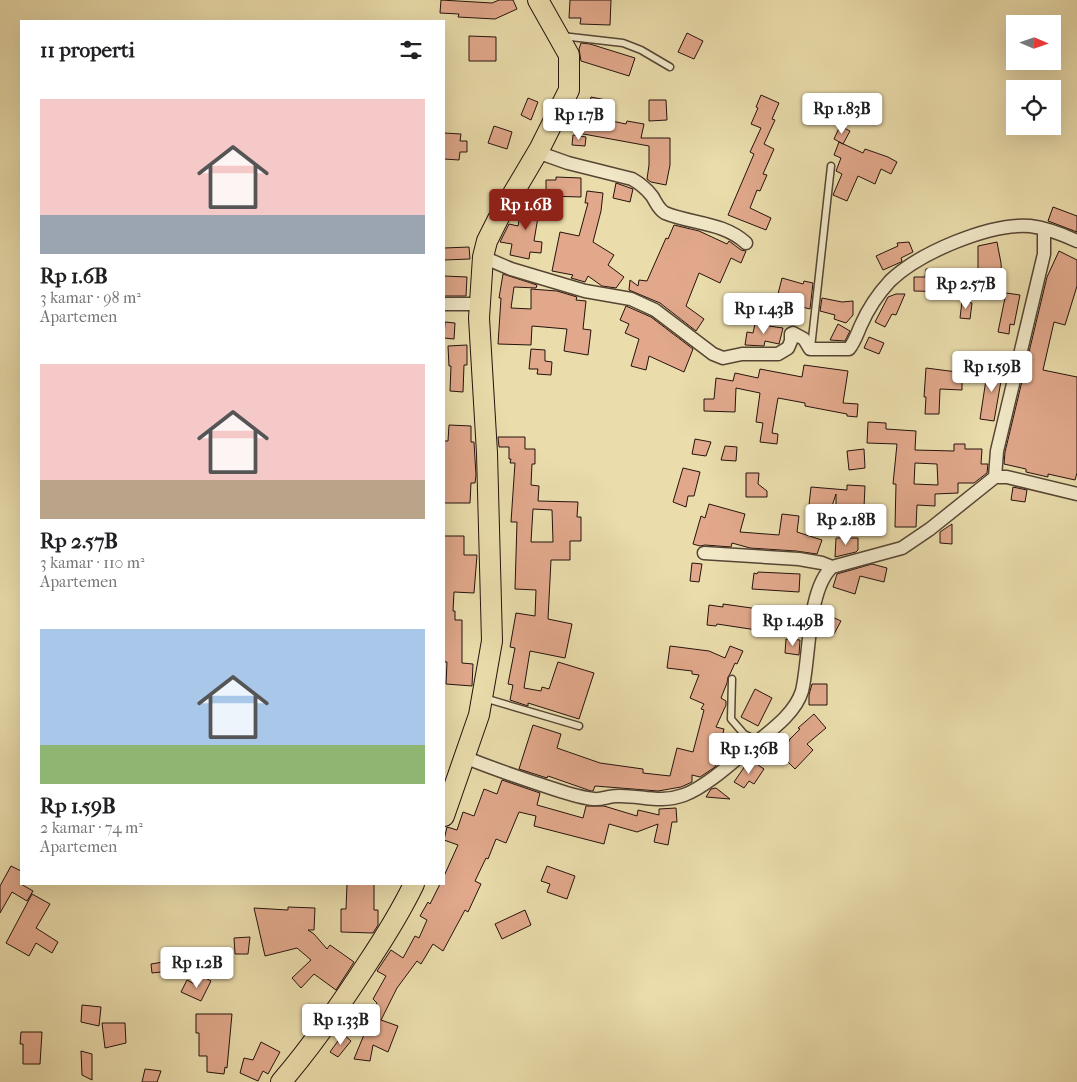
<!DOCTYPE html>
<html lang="id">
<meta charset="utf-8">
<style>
:root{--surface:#fff;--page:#f2f2f2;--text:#202124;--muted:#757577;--accent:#8f2418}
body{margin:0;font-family:"IM FELL French Canon",serif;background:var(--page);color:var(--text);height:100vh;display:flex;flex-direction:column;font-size:19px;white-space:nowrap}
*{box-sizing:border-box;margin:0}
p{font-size:16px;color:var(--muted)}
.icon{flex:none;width:28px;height:28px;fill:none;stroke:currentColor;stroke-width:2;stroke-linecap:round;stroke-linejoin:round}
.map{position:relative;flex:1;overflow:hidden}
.drawer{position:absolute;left:20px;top:20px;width:425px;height:865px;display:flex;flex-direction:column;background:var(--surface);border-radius:0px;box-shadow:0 5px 20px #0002}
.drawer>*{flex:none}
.needle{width:32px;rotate:92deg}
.fabs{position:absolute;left:1006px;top:15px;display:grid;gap:10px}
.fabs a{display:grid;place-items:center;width:55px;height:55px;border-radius:0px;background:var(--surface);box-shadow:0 5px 20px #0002;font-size:25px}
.price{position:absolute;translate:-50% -42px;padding:0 11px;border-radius:5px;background:#fff;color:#222;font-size:16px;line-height:32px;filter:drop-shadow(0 1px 2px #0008)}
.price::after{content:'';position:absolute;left:50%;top:30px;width:15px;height:11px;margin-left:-8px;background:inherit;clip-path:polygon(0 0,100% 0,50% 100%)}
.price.current{background:var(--accent);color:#fff}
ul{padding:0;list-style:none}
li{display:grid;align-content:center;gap:10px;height:265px;padding:0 20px}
li span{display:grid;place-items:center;height:155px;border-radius:0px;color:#555}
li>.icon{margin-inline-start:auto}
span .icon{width:90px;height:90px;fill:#fffc;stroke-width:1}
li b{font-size:21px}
h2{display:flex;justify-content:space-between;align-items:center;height:60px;padding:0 20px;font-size:21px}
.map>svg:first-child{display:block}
.building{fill:#e1a88b;stroke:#25130c;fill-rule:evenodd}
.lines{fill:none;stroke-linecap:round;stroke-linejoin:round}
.service-casing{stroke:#564534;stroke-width:9}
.minor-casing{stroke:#564534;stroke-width:15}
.primary-casing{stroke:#25130c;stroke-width:22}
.service{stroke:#f1e8c8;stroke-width:6}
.minor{stroke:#f1e8c8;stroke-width:12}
.primary{stroke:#eadcab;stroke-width:20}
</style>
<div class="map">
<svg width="1077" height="1082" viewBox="0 0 1077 1082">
<rect width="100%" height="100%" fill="#eadcab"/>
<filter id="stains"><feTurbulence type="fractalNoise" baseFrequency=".004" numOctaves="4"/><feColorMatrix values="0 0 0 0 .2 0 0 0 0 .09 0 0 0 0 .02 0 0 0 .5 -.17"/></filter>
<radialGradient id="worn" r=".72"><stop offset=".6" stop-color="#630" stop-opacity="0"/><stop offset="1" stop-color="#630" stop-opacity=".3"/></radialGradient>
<path class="building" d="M441,0l51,3 7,-3h14l4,9 -22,10 -37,-2 1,-3 -19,-1z
M570,0h41l-1,25 -30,-1 1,-6h-12z
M687,33l16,8 -9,18 -16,-7z
M469,36l27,1v24h-27z
M581,43l9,1 45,14 -6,18 -48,-15 -2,-12z
M761,95l18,8 -7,16 3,1 -11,24 10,5 -11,25 4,1 -7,16 -3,-1 -7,18 21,10 -5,12 -38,-15 26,-61 -4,-2 11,-24 -10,-4 7,-16 -2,-1z
M591,97l20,4 -4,19 19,4 1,-3 17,3 -3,14h29v27l-4,20 -15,-3 -4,-3 2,-14v-19l-71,-13 5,-24 5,1z
M528,98l10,4 -7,18 -10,-5z
M649,100h17l1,20 -18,1z
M814,104l11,2 -2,11 -11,-2z
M494,126l18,6 -5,17 -19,-6z
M840,126l10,5 -7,13 -9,-5z
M444,133l17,1 -1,7h7v11h-7l-1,8 -15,-1z
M573,135l13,2 -1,9 -13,-1z
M839,142l24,11 2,-4 23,8 9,5 -6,12 -10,-5 -6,15 -17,-8 -11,25 -14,-6 9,-21 -6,-3 5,-13 -7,-3z
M556,177l25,1v19l-35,-1v-16h10z
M616,183l17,6 -3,13 -17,-4z
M587,191l16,2 -2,18 -8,31 21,13 -6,10 16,12 -8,11 -14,-2 -14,-10 -3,6 -14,-4 2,-3 -21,-4 8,-39 19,4 9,-33h-3z
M529,198l19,2 -2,12 -7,-1 -5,30 8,1 -1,11 -11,-1 -1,7 -19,-4 2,-11 -12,-2 9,-18 9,2 3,-16 6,1z
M1053,207l24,9v16l-29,-11z
M674,225l25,6 28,13 2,-3 12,9 5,1 -5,12 -10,-5 -11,25 -21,-10 -13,33 18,13 -8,12 -36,-28 -31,-13 1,-10 8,6 1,-6 8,1 19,-43 2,1z
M909,242l4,10 -12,6 1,3 -1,1 -18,8 -7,-14 22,-10 -1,-3z
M997,242l4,21 1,18h-20v-11h-4v-24z
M469,247l1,12 -26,1v-12z
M1059,251l18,9v26l-12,39 -11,-3 -11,48 34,7v96l-2,7 -27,-6v3l-22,-5v-3l-22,-5 1,-12 42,-175z
M926,269l30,1v22l-42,-1v-14h11z
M503,274l34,11 -1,3 -22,-1 -3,21 20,1v-20l26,2 20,6 -1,3 10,1 -3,28 8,1 -3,25 -24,-4 3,-22 -35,-3 -1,19 -33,-1 3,-46h-2z
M444,276l23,1 -1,19h-22z
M782,278l21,6 1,-3 9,2 -3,26 -8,-2 -4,15 -12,-4 5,-21 -13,-3z
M1006,293l14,2 -6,30 -4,-1 -1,10 -11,-2z
M896,294h9l-9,21 -4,-1 -7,13 -10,-5 13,-25z
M822,298l20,4 11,-1v14l-7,8 -12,-4 1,-4 -15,-4z
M962,301l10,2 -2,16 -10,-1z
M626,306l25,11 42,32 -9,23 -35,-16 -3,14 -15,-4 8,-27 -14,-6 4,-9 -9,-4z
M445,322l10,1 -1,16 -10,-1z
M755,324l28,4 -4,16 -14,-3 -1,5 -19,-1 2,-13 6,1z
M838,324l12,7 -5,10 -15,-1z
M869,337l15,6 -5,11 -15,-6z
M467,345v20h-3l-1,27 -13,-1 1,-25h-2l-1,-20z
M531,349l14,1v11l7,1 -1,13 -14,-1 1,-5h-9z
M994,363l10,1 -10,57 -14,-2 7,-46 5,1z
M804,365l44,6 -5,32 15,1 -1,13 -10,-1v-2l-42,-8v-3l-27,-5 -6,35 6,1 -1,10 -17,-2 3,-19 -7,-1 4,-29 -24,-5 -1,24 -31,-1v-12h10l2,-21 17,3 2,-8 23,5 2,-9 42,8z
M926,368l31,4 5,-4v22l-22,-1 -1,25h-14l1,-17h-2z
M868,422l18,1v6l30,2 -1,19 39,1v-7h11v5h17l-1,15h7l-1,9 -13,10h-16v10l-23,1v12l-18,-1 -1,22h-21l1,-43h-3l4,-40 -30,-1zM915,463l22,1 1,21 -24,-1z
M449,425l22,1v16h3l2,33 -1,8h-4l-1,20h-26v-62h4z
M498,437h27v12h10v15h-3l-1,21 8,1 -1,15 40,1 -1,15h4v24h-11v19h-19l-3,59 24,5 -7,34 -35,-7 -6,37 17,3 1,-4 7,2 9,-27 36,11 -15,46 -51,-16v3l-18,-6 3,-15 -5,-1 7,-36 -5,-1 6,-34 19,3 1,-26 -21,-1 2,-67h-6l4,-59h-5l1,-4h-2v-12h-10zM533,509l19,1 1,32h-22z
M695,439l16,3 -5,14 -14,-2z
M725,446l12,1 -1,14 -15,-1z
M864,449l1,19 -16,2 -2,-19z
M683,468l17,4 -6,24h-6l-2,11 -13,-5z
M746,473h13l-1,11 9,7v6h-21z
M847,485l18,1 -1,21 -28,-1v-12l-4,12 -23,-1 2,-18 36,3z
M1013,487l14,3 -2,12 -14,-2z
M709,504l36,10 -5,18 39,3 3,-21 17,2 -2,16 25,8 -5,14 -21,-3 -46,-3 -18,-5 -1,4 -26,-2 -5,1 -7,-2 8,-28 4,2z
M952,524v20l-12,-1v-11z
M444,536h20v19h13l-3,38 -20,-1 -1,19h2v9h7v43l11,1 -1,22 -26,-2 1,-22h-2l-1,-3z
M836,538h22v12l-2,2 -21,5z
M692,563l10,1 -3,18 -9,-1z
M872,564l15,4 -3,14 -24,-6 -5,18 -22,-7 4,-13z
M758,572l42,2 -1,18 -47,-3 2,-16 3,1z
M723,604l50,7 -3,21 -53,-8 -1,2 -9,-1 2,-20 14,2z
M828,615l13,6 -7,13 -12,-7z
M786,639l14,1 -1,15 -14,-2z
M670,646l39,5 16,7 5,-12 13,5 -6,13 -2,-1 -5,11 -2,3 -1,6 -6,15 5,3v4l-10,22 8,2 -9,38 -15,10 -8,-2v7l-11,5 -23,4 -63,-5 -2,5h-2l-43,-15 -1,2 -28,-9 14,-44 28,9 -4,14 43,15 43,6v4l27,3 7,-28 16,4 11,-42 -3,-1 3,-5 -14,-6 9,-23 -7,-1v-3l-25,-3z
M812,684h15v21h-18v-10z
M755,689l17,9 -14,28 -17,-9z
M814,714l12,14 -19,16 6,6 -18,19 -18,-18 7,-7 3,1 3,-6 10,-10 -2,-1z
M771,741l13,3 -12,10 -7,-8z
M755,763l9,6 -10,15 -5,-3 -5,7 -10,-6 11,-16 5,3z
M502,780l38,13 -3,12 46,13 3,-12h18l33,10 1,-6 21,5v-6l17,-1 1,14h-5l-4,23 -14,-3 4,-18 -21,8 -28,-8 -5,20 -70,-18 2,-10 -17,-4 -13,31 -10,-4 -8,20 -2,-1 -11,23 6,3 -13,28 -3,-2 -22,41 -10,-7 -12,20 -4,-3 -20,27 -16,32 17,6 -10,26 -15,-7 -3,16 -16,-2 23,-56 -4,-4 13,-23 -9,-5 14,-21 12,8 12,-22 4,2 8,-18 -7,-4 8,-14 2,2 10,-20h4v-8l14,-31 -14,-5 3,-13 10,3 6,-18 11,4 10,-27 13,5z
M716,788l14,11 -24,-2 5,-8z
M11,866l10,5v13l12,7 -6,10 -15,-9 -12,21v-27z
M547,866l28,10 -8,23 -20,-7 3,-8 -9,-3z
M347,884h27v26h4v15l-5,8 -32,-1v-23h5z
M32,894l18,10 -14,24 22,14 -6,11 -16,-10 -7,13 -23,-13z
M288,907l27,1 -1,22h-6l6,4 13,15 3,-4 24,17 -18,28 -22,-16 -13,14 -9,-10 19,-18 -14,-12 -32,8 -11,-48 34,2z
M525,910l6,15 -29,14 -7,-15z
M250,937l-2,17h-13l-1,-16z
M169,961l1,10 -18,2 -1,-9z
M202,976l9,5 -10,20 -20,-9 6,-12 11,6z
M82,1005l19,2 -2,19 -18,-4z
M196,1014h36l-5,54 -2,-1 -1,7 -17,-2v-16h-8v-23h-3z
M102,1023h23l1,20 -21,5z
M21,1032h21l-2,32h-17v-20h-3z
M343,1034l8,7 -13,16 -8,-5z
M261,1042l19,10 -12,22 -5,-3 -5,10 -18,-8 4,-15 9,2z
M81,1051l11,3v26l-10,-5z
M145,1069l16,2 -4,11h-15z"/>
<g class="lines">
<defs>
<path id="service" d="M562,36l61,7 18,7 29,17
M811,348l20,-182
M732,679l-1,40 13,15 14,7
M484,698l95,28"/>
<path id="minor" d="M537,152l31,11 64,16c7,4 14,9 20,17 4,6 6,13 13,17 27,11 58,9 81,30
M483,257l28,12 74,22 46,8 24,11 58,44 10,4 19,-4h36l10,-6 3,-7v-7l2,-1 11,6 6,10h39c6,-8 8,-15 12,-24 7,-16 17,-31 29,-44 29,-28 99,-58 140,-55 16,2 32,8 47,15
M444,304h35
M995,477l2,-26 47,-197v-25
M704,553l95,6 23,4 10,4
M464,757c30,12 59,22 90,32 12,4 27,9 40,10 7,1 15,-3 23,-3 24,-1 42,8 67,-1 22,-8 50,-34 68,-49 18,-15 43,-32 50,-55 8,-33 5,-101 30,-124l70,-19 28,-19 65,-52h12l70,17"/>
<path id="primary" d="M444,816l35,-101 13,-74 -5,-188 -8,-135 4,-61 4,-16 11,-22 42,-71 29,-58v-35l-31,-55
M281,1082c31,-36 58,-75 84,-115 18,-27 35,-54 49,-83"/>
</defs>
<use href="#service" class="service-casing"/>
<use href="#minor" class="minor-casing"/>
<use href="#primary" class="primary-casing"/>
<use href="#service" class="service"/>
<use href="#minor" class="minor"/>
<use href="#primary" class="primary"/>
</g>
<rect width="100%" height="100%" filter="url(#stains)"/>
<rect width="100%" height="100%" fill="url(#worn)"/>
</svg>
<div class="fabs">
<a><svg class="needle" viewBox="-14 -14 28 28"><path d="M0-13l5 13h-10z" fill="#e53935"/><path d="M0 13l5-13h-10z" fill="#757577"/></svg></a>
<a><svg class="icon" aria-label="locate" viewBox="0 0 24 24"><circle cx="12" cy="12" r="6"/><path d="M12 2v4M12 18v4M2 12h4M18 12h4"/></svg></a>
</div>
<b class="price" style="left:842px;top:135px">Rp 1.83B</b>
<b class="price" style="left:579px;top:141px">Rp 1.7B</b>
<b class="price current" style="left:526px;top:231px">Rp 1.6B</b>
<b class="price" style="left:966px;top:310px">Rp 2.57B</b>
<b class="price" style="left:764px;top:335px">Rp 1.43B</b>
<b class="price" style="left:992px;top:393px">Rp 1.59B</b>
<b class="price" style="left:846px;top:546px">Rp 2.18B</b>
<b class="price" style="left:793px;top:647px">Rp 1.49B</b>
<b class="price" style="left:749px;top:775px">Rp 1.36B</b>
<b class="price" style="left:197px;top:989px">Rp 1.2B</b>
<b class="price" style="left:341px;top:1046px">Rp 1.33B</b>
<section class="drawer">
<h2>11 properti<svg class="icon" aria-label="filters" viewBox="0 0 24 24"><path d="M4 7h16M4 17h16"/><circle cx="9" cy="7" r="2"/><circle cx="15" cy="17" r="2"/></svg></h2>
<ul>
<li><span style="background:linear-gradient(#f6c9c9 75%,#9aa5b1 0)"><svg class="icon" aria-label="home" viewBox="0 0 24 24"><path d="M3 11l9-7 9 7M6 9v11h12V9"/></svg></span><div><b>Rp 1.6B</b><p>3 kamar · 98 m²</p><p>Apartemen</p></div></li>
<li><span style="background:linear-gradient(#f6c9c9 75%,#b9a48a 0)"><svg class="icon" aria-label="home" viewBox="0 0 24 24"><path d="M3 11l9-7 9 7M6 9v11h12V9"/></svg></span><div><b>Rp 2.57B</b><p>3 kamar · 110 m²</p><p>Apartemen</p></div></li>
<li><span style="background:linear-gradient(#a9c7e8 75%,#8fb573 0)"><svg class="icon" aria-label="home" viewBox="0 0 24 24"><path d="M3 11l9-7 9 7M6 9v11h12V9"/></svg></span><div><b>Rp 1.59B</b><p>2 kamar · 74 m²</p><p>Apartemen</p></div></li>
</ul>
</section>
</div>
